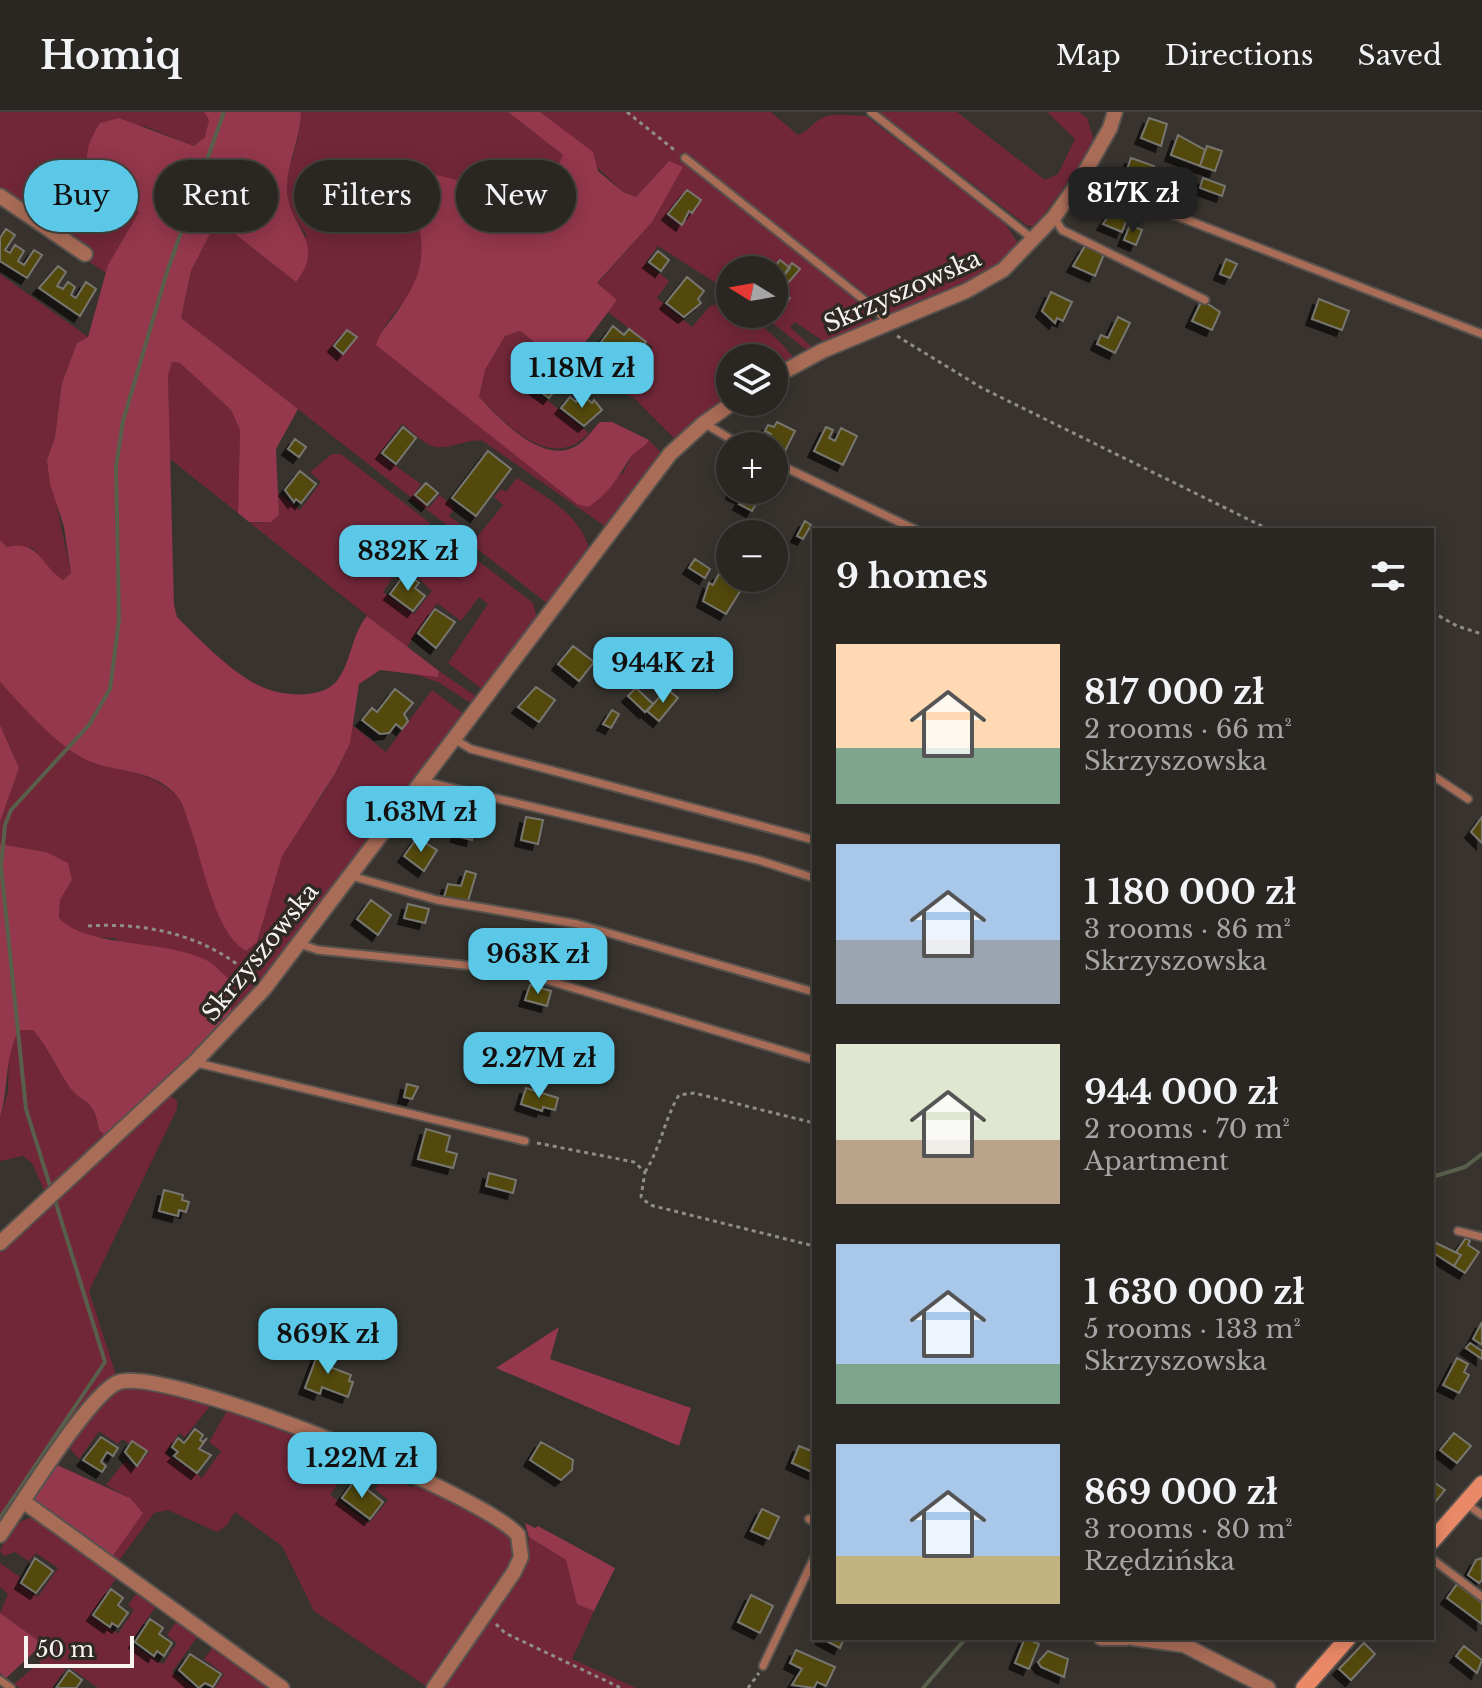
<!DOCTYPE html>
<meta charset="utf-8">
<style>
:root{--surface:#2a2622;--page:#322e2a;--text:#f1f3f6;--muted:#a5a5a5;--line:#464340;--accent:#5bc8e7}
body{margin:0;font-family:"Libre Baskerville",serif;background:var(--page);color:var(--text);height:100vh;display:flex;flex-direction:column;font-size:30px;white-space:nowrap}
*{box-sizing:border-box;margin:0}
p{font-size:26px;color:var(--muted)}
.icon{flex:none;width:44px;height:44px;fill:none;stroke:currentColor;stroke-width:2;stroke-linecap:round;stroke-linejoin:round}
.map{position:relative;flex:1;overflow:hidden}
.drawer{position:absolute;left:812px;top:416px;width:622px;height:1112px;display:flex;flex-direction:column;background:var(--surface);border-radius:0px;box-shadow:0 4px 20px #0003,0 0 0 2px var(--line)}
.drawer>*{flex:none}
.banner{position:absolute;left:24px;top:48px;width:668px;height:72px;display:flex;gap:16px}
.needle{width:52px;rotate:281deg}
.controls{position:absolute;left:716px;top:144px;display:grid;gap:16px}
.controls a{display:grid;place-items:center;width:72px;height:72px;border-radius:50%;background:var(--surface);box-shadow:0 4px 20px #0003,0 0 0 2px var(--line);font-size:40px}
.scale{position:absolute;left:24px;bottom:20px;width:110px;box-sizing:border-box;padding-left:8px;border:4px solid #f7f3f0;border-top:0;font-size:22px;line-height:28px;white-space:nowrap;color:#f7f3f0;-webkit-text-stroke:6px #2e2924;paint-order:stroke}
.price{position:absolute;translate:-50% -68px;padding:0 18px;border-radius:16px;background:var(--accent);color:#111;font-size:26px;line-height:52px;filter:drop-shadow(0 2px 4px #0008)}
.price::after{content:'';position:absolute;left:50%;top:48px;width:24px;height:18px;margin-left:-12px;background:inherit;clip-path:polygon(0 0,100% 0,50% 100%)}
.price.on{background:#222;color:#fff}
ul{padding:0;list-style:none}
li{display:flex;align-items:center;gap:24px;height:200px;padding:0 24px}
li span{display:grid;place-items:center;flex:none;width:224px;height:160px;border-radius:0px;color:#555}
li>.icon{margin-inline-start:auto}
span .icon{width:96px;height:96px;fill:#fffc;stroke-width:1}
li b{font-size:34px}
h2{display:flex;justify-content:space-between;align-items:center;height:96px;padding:0 24px;font-size:34px}
.chip{padding:0 28px;border-radius:36px;background:var(--surface);box-shadow:0 4px 20px #0003,0 0 0 2px var(--line);font-size:28px;line-height:72px}
.chip.on{background:var(--accent);color:#111}
header{display:flex;align-items:center;gap:48px;box-sizing:border-box;height:112px;padding:0 40px;background:var(--surface);border-bottom:2px solid var(--line)}
header strong{font-size:38px}
nav{display:flex;gap:44px;margin-inline-start:auto;font-size:28px}
.map>svg:first-child{display:block}
.green{fill:#722739}
.forest{fill:#95374d}
.lines{fill:none;stroke-linecap:round;stroke-linejoin:round}
.stream{stroke:#585f4b;stroke-width:4}
.building{fill:#52480b;stroke:#77766f;stroke-width:2;filter:url(#shadow)}
.lane-casing{stroke:#57524d;stroke-width:11}
.street-casing{stroke:#57524d;stroke-width:18}
.secondary-casing{stroke:#57524d;stroke-width:20}
.path{stroke:#908c88;stroke-width:3;stroke-dasharray:4 4;stroke-linecap:butt}
.lane{stroke:#a96c57;stroke-width:7}
.street{stroke:#a96c57;stroke-width:14}
.secondary{stroke:#ea8968;stroke-width:16}
.labels{text-anchor:middle;dominant-baseline:central;stroke-width:7;stroke-linejoin:round;paint-order:stroke}
.street-label{font-size:24px;fill:#f7f3f0;stroke:#2e2924}
</style>
<header>
<strong>Homiq</strong>
<nav><a>Map</a><a>Directions</a><a>Saved</a></nav>
</header>
<div class="map">
<svg width="1482" height="1576" viewBox="0 0 1482 1576">
<defs>
<filter id="shadow"><feDropShadow dx="-6" dy="6" stdDeviation="0" flood-color="#0009"/></filter>
</defs>
<rect width="100%" height="100%" fill="#38332e"/>
<path class="green" d="M0,0h204l5,8 -4,17 -11,9 -50,-20 -44,-3c-32,48 2,63 39,89l-33,61 -18,-12 5,-10 -93,-64z
M301,0h207l55,43 -11,23 -32,40 -51,-35 -56,-1c0,27 15,55 10,82 -5,32 -40,52 -46,81l200,159 46,-31 9,-18 17,-15 12,13 -55,74 -123,-86c-18,-3 -38,13 -56,3 -9,-6 -17,-15 -25,-20l-23,30 42,30 -8,12 16,12 10,-13 16,12 -6,9 28,21 26,-32 -9,-8 7,-8 5,3 11,-14c27,18 65,37 72,72l-41,54 -367,-286 10,-47 26,-51 79,62 10,-48c-39,-50 -6,-70 -5,-122z
M540,0h231l27,23c10,-4 13,-10 22,-16 12,-7 31,-3 46,-3l138,106 15,23 -31,26 -96,44 -201,-158 -4,7 182,145 4,14 -47,20 -31,-21 -5,5 24,22 -5,3 -48,-38h13v-44h-44v22l-72,-46 -12,16 23,19 -12,17 35,29 18,-21 16,-4 4,3v9c23,0 51,26 64,45l-20,12v-13h-44v39l-54,43 -41,-41 -35,-21 2,-23 24,18 13,-6 14,-20 -45,-35 9,-12 -20,-16 55,-62 17,-61 -33,36 -13,-5z
M879,0h78l88,68 13,-6 17,-35 -28,-27h32l8,6 8,26 -60,83 -9,-2z
M0,162l88,63 -11,6 -15,40 -7,54 -8,23 24,113 -8,7 -15,-10 -15,-22 -26,-1 -7,-7z
M520,219l32,25 -22,31 59,46c-37,40 -81,-7 -110,-36l6,-27 20,-34z
M172,250l8,1 51,47 9,20 -2,83 -68,-54 -2,-83z
M332,342h9l89,69 -47,69 31,22 18,-23 -15,-14 29,-41 87,67 4,16 -54,71 -35,-27 40,-59 -9,-7 -18,24 -24,-18 -30,44 -158,-125 11,1 19,-8 -1,-22 22,17 21,-28 -11,-10z
M405,559l33,6 1,-6 38,26 -5,7 -34,-22z
M0,570c20,22 62,68 89,78 37,15 58,8 90,38l67,153 11,-9c10,-28 11,-61 26,-88 24,-42 63,-80 69,-129l34,27 46,-62 32,24 -196,261 -37,42 -117,-79 -26,-1 -18,-7 -11,-12 1,-18 12,-20 -26,-28 -46,-8v-22l19,-54 -19,-43z
M19,918h14c16,19 22,35 35,55 13,20 25,11 31,45l13,2 -67,60 -13,-29 -9,-7 -23,5v-43l8,-26 1,-44z
M169,982l8,7v8l-88,182 27,84 -19,18 -97,136v-278z
M137,1273l59,13 1,4 13,4 -25,31 -6,-4 -13,20 36,25 19,-27 -12,-9 18,-31 129,46 -26,38 39,28 19,-23 -13,-11 11,-14 26,12 9,-3 86,49 10,21 -88,134 -115,-77 -32,-65 -47,-34 -8,13 -10,7 -49,-22 -14,3 -36,49 -6,-5 18,-59 -24,-13 19,-24 11,7 13,-16 -17,-11 -2,3 -8,-5 -4,5 -19,-13 -20,28 -11,-13c18,-26 35,-56 69,-61z
M30,1406l15,4 73,54 -28,39 28,19 16,-24 -6,-5 10,-14 19,14 -27,38 33,21 14,-21 -10,-8 10,-15 21,16 -26,36 23,16h-97l-30,-22 -16,22h-32l-6,-4 27,-22 -7,-7 9,-11 -43,-31 8,-19 -8,-7v-24l20,14 -3,6 21,14 20,-29 -22,-15 -7,8 -14,-9 -11,4 -4,-5c7,-15 12,-28 30,-33z
M529,1425l37,23c7,20 5,43 28,51l-22,48 64,29h-197l87,-127z
M213,1535l56,41h-54l9,-14 -20,-15z"/>
<path class="forest" d="M204,0h97c0,25 -13,49 -14,73 -2,42 42,55 9,97l-79,-62 -26,51 -10,47 117,91 -22,40 3,66 -8,7h-22l-11,-9 2,-83 -9,-20 -51,-47 -8,-1 -4,14 6,229 3,12c21,21 55,56 81,68 21,11 60,15 77,-2 16,-17 16,-49 32,-67l72,55 -1,6 -58,-7 -21,14 -9,59 -15,31 -53,82 -25,86 -11,9c-33,-20 -43,-91 -57,-127 -3,-9 -6,-21 -12,-28 -24,-28 -59,-22 -90,-36 -30,-14 -65,-54 -87,-78v-142l7,7c33,-7 32,17 56,33l8,-7 -7,-46 -14,-43 -3,-24 8,-23 7,-54 15,-40 11,-6 20,-72 31,-53c-36,-27 -72,-39 -39,-89l19,-5 75,28 11,-9 4,-17z
M508,0h32l53,40 5,19 25,21 13,5 33,-36 14,6 -31,55 -55,61 20,17 -50,67 -47,-36 -15,5 -20,34 -6,27c22,23 65,70 99,48 8,-5 15,-16 22,-23h12l37,18c-5,8 -14,11 -19,18 -12,19 -22,37 -42,49l-11,-3 -201,-159c4,-14 12,-20 20,-32 34,-47 28,-66 17,-120v-11l6,-9c42,2 67,22 101,45l32,-40 11,-23z
M0,613l19,43 -19,54z
M0,732l46,8 22,11 4,17 -12,20 -1,18c27,30 105,21 147,42 9,4 16,14 24,20l1,37 -119,115 -8,2 -5,-4c-5,-34 -18,-25 -31,-45 -13,-20 -19,-36 -35,-55h-14c-15,27 -10,58 -19,88z
M559,1215l-9,32 141,49 -12,38 -183,-78z
M57,1353l73,33 13,15 -31,44 -82,-58 22,-31z
M525,1411l10,5 3,-2 77,42 -21,43 -17,-7 -11,-44 -37,-23z
M0,1501l43,31 -37,34 -6,-5z"/>
<g class="lines">
<path class="stream" d="M1432,1065l33,-10 17,-13
M51,1077l-25,-80 -25,-243 4,-41 6,-15 78,-85 21,-36 9,-69 -3,-153 7,-46 44,-149 57,-160
M0,1406l105,-156 -51,-165
M923,1576l43,-50"/>
</g>
<path class="building" d="M1149,6l18,6 -6,22 -20,-8z
M1178,23l27,15 -5,16 -29,-11z
M1207,34l15,5 -7,20 -15,-5z
M1131,46l23,8 -7,20 -23,-8z
M1203,66l22,8 -3,10 -22,-8z
M687,78l14,10 -9,13 -3,-2 -7,14 -14,-11z
M1117,84l17,7 -4,8 -17,-7z
M1116,93l14,6 -8,21 -19,-8z
M1130,113l12,5 -6,15 -12,-5z
M6,117l9,6 -10,15 5,3 5,-8 9,6 -6,10 6,4 10,-15 8,5 -15,23 -27,-17v-23z
M1085,134l19,8 -9,22 -22,-10z
M658,139l11,9 -8,11 -12,-9z
M1226,147l11,5 -7,14 -10,-4z
M780,148l10,8 -9,12 -9,-10z
M792,151l8,6 -19,22 9,7 -7,9 -9,-7v-11z
M58,154l8,6 -9,14 6,3 5,-7 7,5 -4,8 5,3 10,-16 10,7 -16,27 -41,-28z
M687,165l17,14 -6,8 3,4 -17,14 -18,-14z
M1051,180l21,10 -9,19 -6,-3 -2,5 -13,-12z
M1319,187l30,12 -7,19 -30,-11z
M1202,188l18,12 -8,18 -20,-9z
M1118,205l12,6 -15,30 -18,-9 4,-9 7,3z
M613,214l11,9 5,-6 17,13 -5,6 1,10 -13,10 -4,-2 -2,3 -16,-13 2,-3 -10,-8z
M347,218l10,7 -14,17 -9,-8z
M550,255l14,11 -15,20 -15,-11z
M582,283l10,8 2,-3 8,10 -18,16 -23,-18 9,-11 6,5z
M777,310l18,9 -11,22 -19,-10 6,-9 -6,-3 3,-6 6,2z
M403,315l13,11 -20,26 -14,-11z
M826,315l7,3 -4,8 6,3 6,-13 16,8 -14,29 -29,-14z
M295,327l11,8 -7,10 -11,-8z
M488,339l23,18 -35,47 -24,-18z
M300,359l16,13 -15,19 -5,-4 -2,3 -9,-12z
M426,371l12,10 -11,12 -12,-10z
M733,378h29l1,2 -11,19 -13,-7 3,-6 -10,-5z
M805,409l6,4 -8,14 -6,-3z
M695,447l15,10 -5,9 -16,-10z
M719,462l23,14 -16,26 -23,-13 6,-18 4,2z
M411,465l8,6 -4,5 10,8 -12,15 -23,-17 12,-16 5,4z
M435,497l20,13 -19,26 -18,-15z
M573,534l21,16 -15,19 -21,-17z
M536,575l19,13 -16,22 -21,-15z
M636,576l17,16 -8,8 -17,-16z
M395,577l18,14 -9,11 4,7 -6,8 -6,-5 -7,9 -9,1 -18,-14 10,-12 5,4z
M667,577l11,9 -19,23 -12,-10z
M612,598l7,4 -8,14 -8,-4z
M459,691l20,7 -7,30 -15,-4 2,-8 -7,-2z
M526,705l17,3 -5,24 -17,-4z
M1482,705v26l-11,-11z
M417,726l20,12 -13,21 -20,-15z
M466,759l10,3 -8,27 -24,-4 4,-13 13,2z
M371,788l20,15 -13,20 -21,-16z
M408,792l21,5 -4,14 -21,-5z
M530,873l21,6 -4,15 -22,-6z
M407,972l11,3 -6,12 -8,-2z
M526,976l32,10 -3,12 -12,-3 -1,4 -21,-7z
M426,1017l24,7 -4,15 11,3 -4,14 -35,-9z
M489,1061l27,7 -3,13 -27,-7z
M164,1078l19,5 -1,5 7,2 -3,10 -7,-2 -1,6 -19,-5z
M1466,1126l4,3 -2,4 11,7 -14,21 -11,-7 7,-11 -5,-3z
M1432,1129l29,14 -7,11 -22,-14z
M1482,1210v23l-9,-6z
M1470,1231l12,8v8l-16,-11z
M320,1236l15,5 -5,14 21,8 -2,6 4,1 -5,15 -26,-10 -2,7 -15,-6z
M1457,1246l11,6 -4,8 5,3 -10,18 -16,-8z
M195,1317l8,6 -3,5 3,2 4,-4 -8,11 12,6 -14,18 -23,-17 4,-4 -6,-5 6,-9 6,5z
M1454,1321l17,13 -14,17 -17,-13z
M101,1325l17,11 -5,8 -6,-4 -6,10 5,4 -4,6 -19,-12z
M132,1329l15,10 -10,15 -12,-14z
M541,1330l32,18 -1,10 -11,10 -31,-20z
M799,1334l15,6v21l-22,-10z
M355,1368l28,22 -13,17 -28,-21z
M1435,1371l10,7 -13,16v-18z
M762,1397l17,8 -10,22 -18,-8z
M35,1446l18,13 -17,22 -15,-10z
M1482,1446v22l-3,3 -11,-8 8,-15z
M1457,1472l25,19v21l-35,-26z
M111,1477l12,9 -5,7 10,8 -10,14 -6,-4 -2,4 -17,-12z
M751,1483l22,11 -13,27 -22,-11z
M150,1507l13,9 -4,6 13,9 -8,13 -7,-5 -3,5 -19,-14z
M821,1526h23l-4,10z
M1025,1526l14,6 -10,25 -14,-6z
M1364,1531l11,11 -24,26 -12,-11z
M1464,1534l18,14 -5,13 -21,-17z
M796,1538l39,17 -9,19 -9,-4 -3,6 -22,-3 10,-16 -12,-6z
M1048,1539l20,8 -4,18 -23,-10 -3,-5z
M190,1542l31,20 -8,13 -8,-4 -6,5 -20,-18z
M69,1558l13,10 -6,8h-20z"/>
<g class="lines">
<defs>
<path id="lane" d="M871,0l162,127
M685,46l193,153 9,12
M1081,67l401,155
M1054,105l8,13 143,70
M704,311l38,23
M774,350l142,68
M454,627l17,10 343,91
M1432,663l36,24
M422,669l336,79 56,18
M351,764l86,24 140,24 237,68
M300,832l18,6 195,20 301,90
M197,951l328,78
M1458,1119l24,6
M1467,1392l15,11
M809,1407l5,3
M1432,1447l50,38
M763,1554l51,-108
M0,1568l11,8"/>
<path id="street" d="M0,84l85,58
M774,265l48,-26 144,-60 37,-21 51,-53 27,-38 29,-51 5,-16
M0,1131l195,-181 69,-73 406,-535 34,-31 30,-21
M24,1390l258,186
M0,1423c20,-28 92,-145 119,-153 50,-15 362,111 399,153l3,22 -7,15 -80,116
M1101,1526h26
M1133,1526l51,7 84,43"/>
<path id="secondary" d="M1432,1429l50,-57
M1304,1576l44,-50"/>
</defs>
<use href="#lane" class="lane-casing"/>
<use href="#street" class="street-casing"/>
<use href="#secondary" class="secondary-casing"/>
<path class="path" d="M627,0l50,40
M897,224l85,52 288,142
M1432,500l25,14 25,8
M88,814c61,-4 122,10 168,54
M537,1031l97,19 11,10 -4,25 9,8 164,41
M645,1060c16,-25 19,-52 34,-77l15,-2 120,30
M496,1512l9,9 116,55
M748,1576l11,-15"/>
<use href="#lane" class="lane"/>
<use href="#street" class="street"/>
<use href="#secondary" class="secondary"/>
</g>
<g class="labels">
<g class="street-label">
<text transform="translate(902 179) rotate(-24)">Skrzyszowska</text>
<text transform="translate(260 840) rotate(-51)">Skrzyszowska</text>
</g>
</g>
</svg>
<div class="controls">
<a><svg class="needle" viewBox="-14 -14 28 28"><path d="M0-13l5 13h-10z" fill="#e53935"/><path d="M0 13l5-13h-10z" fill="#a5a5a5"/></svg></a>
<a><svg class="icon" aria-label="layers" viewBox="0 0 24 24"><path d="M12 4l9 5-9 5-9-5zM3 14l9 5 9-5"/></svg></a>
<a>+</a>
<a>−</a>
</div>
<div class="scale">50 m</div>
<b class="price on" style="left:1133px;top:123px">817K zł</b>
<b class="price" style="left:582px;top:298px">1.18M zł</b>
<b class="price" style="left:408px;top:481px">832K zł</b>
<b class="price" style="left:663px;top:593px">944K zł</b>
<b class="price" style="left:421px;top:742px">1.63M zł</b>
<b class="price" style="left:538px;top:884px">963K zł</b>
<b class="price" style="left:539px;top:988px">2.27M zł</b>
<b class="price" style="left:328px;top:1264px">869K zł</b>
<b class="price" style="left:362px;top:1388px">1.22M zł</b>
<div class="banner">
<a class="chip on">Buy</a>
<a class="chip">Rent</a>
<a class="chip">Filters</a>
<a class="chip">New</a>
</div>
<section class="drawer">
<h2>9 homes<svg class="icon" aria-label="filters" viewBox="0 0 24 24"><path d="M4 7h16M4 17h16"/><circle cx="9" cy="7" r="2"/><circle cx="15" cy="17" r="2"/></svg></h2>
<ul>
<li><span style="background:linear-gradient(#ffd9b3 65%,#7fa58c 0)"><svg class="icon" aria-label="home" viewBox="0 0 24 24"><path d="M3 11l9-7 9 7M6 9v11h12V9"/></svg></span><div><b>817 000 zł</b><p>2 rooms · 66 m²</p><p>Skrzyszowska</p></div></li>
<li><span style="background:linear-gradient(#a9c7e8 60%,#9aa5b1 0)"><svg class="icon" aria-label="home" viewBox="0 0 24 24"><path d="M3 11l9-7 9 7M6 9v11h12V9"/></svg></span><div><b>1 180 000 zł</b><p>3 rooms · 86 m²</p><p>Skrzyszowska</p></div></li>
<li><span style="background:linear-gradient(#dfe7d0 60%,#b9a48a 0)"><svg class="icon" aria-label="home" viewBox="0 0 24 24"><path d="M3 11l9-7 9 7M6 9v11h12V9"/></svg></span><div><b>944 000 zł</b><p>2 rooms · 70 m²</p><p>Apartment</p></div></li>
<li><span style="background:linear-gradient(#a9c7e8 75%,#7fa58c 0)"><svg class="icon" aria-label="home" viewBox="0 0 24 24"><path d="M3 11l9-7 9 7M6 9v11h12V9"/></svg></span><div><b>1 630 000 zł</b><p>5 rooms · 133 m²</p><p>Skrzyszowska</p></div></li>
<li><span style="background:linear-gradient(#a9c7e8 70%,#c2b280 0)"><svg class="icon" aria-label="home" viewBox="0 0 24 24"><path d="M3 11l9-7 9 7M6 9v11h12V9"/></svg></span><div><b>869 000 zł</b><p>3 rooms · 80 m²</p><p>Rzędzińska</p></div></li>
</ul>
</section>
</div>
